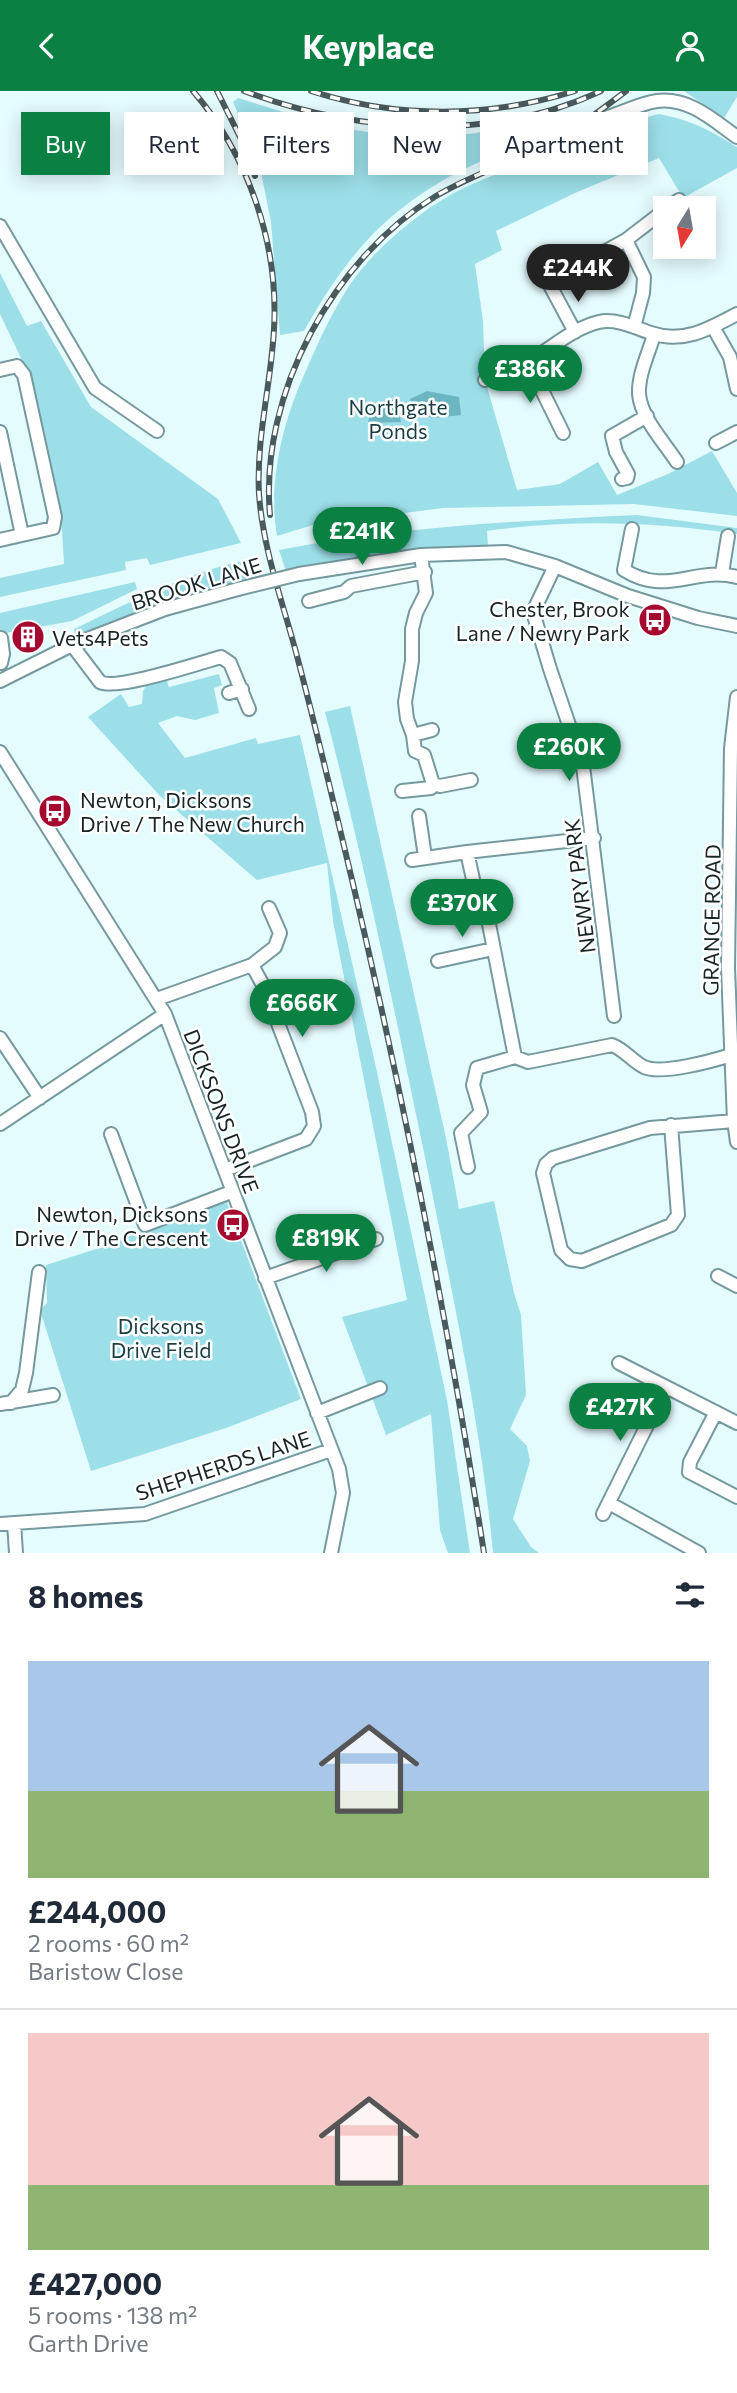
<!DOCTYPE html>
<meta charset="utf-8">
<style>
:root{--surface:#fff;--page:#f6f6f7;--text:#1f2937;--muted:#747a83;--line:#e0e1e3;--accent:#0b8043}
body{margin:0;font-family:Commissioner,sans-serif;background:var(--page);color:var(--text);height:100vh;display:flex;flex-direction:column;font-size:26px;white-space:nowrap}
*{box-sizing:border-box;margin:0}
p{font-size:23px;color:var(--muted)}
.icon{flex:none;width:38px;height:38px;fill:none;stroke:currentColor;stroke-width:2;stroke-linecap:round;stroke-linejoin:round}
.map{position:relative;height:1462px;overflow:hidden}
.side{display:flex;flex-direction:column;background:var(--surface);flex:1}
.side>*{flex:none}
.top-card{position:absolute;left:21px;top:21px;width:696px;height:63px;display:flex;gap:14px}
.needle{width:46px;rotate:191deg}
.buttons{position:absolute;left:653px;top:105px;display:grid;gap:14px}
.buttons a{display:grid;place-items:center;width:63px;height:63px;border-radius:0px;background:var(--surface);box-shadow:0 4px 18px #0003;font-size:35px}
.price{position:absolute;translate:-50% -60px;padding:0 16px;border-radius:24px;background:var(--accent);color:#fff;font-size:23px;line-height:46px;filter:drop-shadow(0 2px 4px #0008)}
.price::after{content:'';position:absolute;left:50%;top:42px;width:21px;height:16px;margin-left:-10px;background:inherit;clip-path:polygon(0 0,100% 0,50% 100%)}
.price.selected{background:#222;color:#fff}
ul{padding:0;list-style:none}
li{display:grid;align-content:center;gap:14px;height:371px;padding:0 28px}
li+li{border-top:2px solid var(--line)}
li span{display:grid;place-items:center;height:217px;border-radius:0px;color:#555}
li>.icon{margin-inline-start:auto}
span .icon{width:126px;height:126px;fill:#fffc;stroke-width:1}
li b{font-size:30px}
h2{display:flex;justify-content:space-between;align-items:center;height:84px;padding:0 28px;font-size:30px}
.pill{padding:0 24px;border-radius:0px;background:var(--surface);box-shadow:0 4px 18px #0003;font-size:24px;line-height:63px}
.pill.selected{background:var(--accent);color:#fff}
header{display:flex;justify-content:space-between;align-items:center;height:91px;padding:0 28px;background:var(--accent);color:#fff;font-size:32px;font-weight:700}
.map>svg:first-child{display:block}
.green{fill:#9cdfe8}
.water{fill:#6bb6c0}
.lines{fill:none;stroke-linecap:round;stroke-linejoin:round}
.minor-casing{stroke:#75999e;stroke-width:16}
.minor{stroke:#fff;stroke-width:12}
.rail-casing{stroke:#49595c;stroke-width:6}
.rail{stroke:#fff;stroke-width:3.5;stroke-dasharray:10;stroke-linecap:butt}
.minor-bridge-casing{stroke:#75999e;stroke-width:16;stroke-linecap:butt}
.minor-bridge{stroke:#fff;stroke-width:12}
.labels{text-anchor:middle;dominant-baseline:central;stroke-width:5;stroke-linejoin:round;paint-order:stroke}
.park-label{font-size:21px;fill:#183d42;stroke:#fff}
.street-label{font-size:21px;fill:#172527;stroke:#fff}
.poi-label{font-size:21px;fill:#172527;stroke:#fff;text-anchor:end}
</style>
<header><svg class="icon" aria-label="back" viewBox="0 0 24 24"><path d="M15 5l-7 7 7 7"/></svg>Keyplace<svg class="icon" aria-label="person" viewBox="0 0 24 24"><circle cx="12" cy="8" r="4"/><path d="M4 21q1-7 8-7t8 7"/></svg></header>
<div class="map">
<svg width="737" height="1462" viewBox="0 0 737 1462">
<rect width="100%" height="100%" fill="#e5fcff"/>
<path class="green" d="M684,0h53v6l-13,21z
M238,7c64,20 131,41 199,39 36,-2 70,-9 106,-16l5,14c-33,14 -69,25 -99,42 -70,39 -106,85 -145,154l-24,4 -9,-113 -12,-60 -26,-60z
M659,23c32,6 51,16 78,33v21l-54,30 -24,-40 -84,35 -79,38 6,19 -27,14 8,57 2,59 32,110 43,-6 38,-22 19,33 51,-21 44,-23 25,42v23l-103,-12 -191,4 -130,17 -36,11c-9,-53 5,-112 27,-161 13,-30 27,-61 45,-89 22,-34 72,-76 107,-94 32,-16 66,-28 99,-40 37,-14 65,-29 104,-38z
M0,182l27,53 14,-5 50,86 127,92 23,44 -91,22 -3,-7 -22,4 1,8 -126,27v-19l64,-14 -2,-34 -33,-155 -29,-61z
M637,424l100,13v6c-84,-12 -166,-15 -250,-3l1,15 -52,2 -150,23 -7,-21c118,-23 238,-29 358,-35z
M252,468l4,20 -181,61 -1,-11c57,-27 115,-58 178,-70z
M135,491l2,7 -65,32 -72,13v-21z
M219,583l3,11 -8,3 5,25 -24,7 -18,-4 -19,7 27,35 71,-20 2,6 42,-9 75,328 72,337 23,153h-22l-8,-23 -9,-116 -45,21 -44,-118 65,-17 -74,-379 -6,-58 -70,17 -97,-84 -72,-79 33,-23 8,13 13,-3 1,-13 5,-8 18,-5 3,9z
M350,615l96,432 13,71 35,-8 20,92 7,22 5,80 -16,34 17,17 3,15 -17,58 18,28 8,6h-46c-12,-128 -40,-255 -65,-381 -32,-154 -63,-308 -103,-460z
M225,1107l76,201 -75,29 -135,43 -51,-161 7,-7 -1,-38 50,-16z"/>
<path class="water" d="M427,300l32,6 2,18 -28,3 -19,-6 -4,-13z
M397,309l4,22 -33,1 4,-20z"/>
<g class="lines">
<defs>
<path id="minor" d="M608,26c16,-5 33,-14 49,-16 32,-4 56,19 80,36
M668,117l11,-8
M0,135l95,162 62,43
M626,149l39,-30
M604,161l22,-12 18,37 -1,16 -9,34
M561,177l-16,8 30,56
M713,236l17,30 7,32
M654,244c-5,17 -16,40 -15,59 2,24 25,48 38,68
M528,271l35,71
M0,279l17,-4 7,9 31,142 -2,11 -53,12
M485,289c14,-6 30,-11 44,-19 23,-13 44,-33 70,-39 17,-4 37,6 52,11 32,11 58,-4 86,-19
M0,341l22,103
M716,352l21,-11
M622,388l5,-1 1,-4 -12,-22 -4,-16 35,-20
M632,438l-8,41c43,27 70,-4 113,7
M555,475l-22,46 17,57 33,97 31,250
M722,482l6,-37
M299,483l122,-19 85,-3 49,14 73,30 70,22 39,8
M309,510l35,-9 7,-6 74,-14
M1,547l2,16 -2,9
M72,554l28,37c16,9 99,-19 121,-25l9,6 19,46
M0,590l72,-36 93,-36 73,-20
M229,602l13,-4
M737,606l-6,51 -3,220 6,153 3,21
M413,644l19,-5
M0,661l165,262 174,455 4,24 -12,60
M433,693l7,2 31,-6
M402,700l29,-3 2,-4 -9,-29 -9,-4 -2,-16 -6,-16 -2,-17 7,-41v-32l4,-16 10,-20 -5,-38
M419,725l6,41
M594,747l-127,14 9,41 12,26 27,138 13,5 84,-17c13,5 20,16 32,22 17,8 68,-6 87,-12
M412,769l55,-8
M438,870l55,-12
M252,874l23,-18 5,-14 -11,-25
M157,908l95,-34 12,22 48,125 2,14 -8,13 -81,31
M0,947l40,60
M0,1033l165,-110
M671,1034l7,90 -7,10 -89,36 -12,-2 -9,-9 -18,-77 3,-9 7,-6 97,-30 84,-7
M111,1043l34,91 86,-33
M468,1076l-7,-34 20,-21 -8,-27 4,-17 38,-11
M718,1185l19,10
M265,1187l111,-39
M619,1272l118,60
M11,1312l11,-13 4,-17 13,-101
M0,1313l53,-9
M716,1321l-26,50 -1,10 48,25
M317,1322l63,-25
M609,1412l90,50
M603,1423l63,-127
M14,1432l2,30
M0,1433l145,-10 186,-64"/>
</defs>
<use href="#minor" class="minor-casing"/>
<use href="#minor" class="minor"/>
<defs>
<path id="rail" d="M193,0c55,64 86,153 81,238 -3,56 -18,109 -15,165 4,56 24,109 38,162 20,76 38,152 56,228 52,221 96,445 131,669
M217,0l28,56 10,29
M244,0c112,42 247,52 357,0
M311,0c86,28 178,27 264,0
M270,424c-11,-121 64,-257 166,-319 40,-24 85,-36 125,-59 23,-14 44,-30 65,-46"/>
</defs>
<use href="#rail" class="rail-casing"/>
<use href="#rail" class="rail"/>
<defs>
<path id="minor-bridge" d="M238,498l61,-15"/>
</defs>
<use href="#minor-bridge" class="minor-bridge-casing"/>
<use href="#minor-bridge" class="minor-bridge"/>
</g>
<defs>
<symbol id="bus-disc" viewBox="-11 -11 22 22"><circle r="9.5" fill="#a50930" stroke="#fff"/><path d="M-5-6H5V4H4V6H2V4H-2V6H-4V4H-5ZM-3.5-4V0h7V-4ZM-3.5 1.2v1.5H-2V1.2ZM2 1.2v1.5H3.5V1.2Z" fill="#fff"/></symbol>
<symbol id="building-disc" viewBox="-11 -11 22 22"><circle r="9.5" fill="#a50930" stroke="#fff"/><path d="M-4-6H4V6H1V3H-1V6H-4ZM-2.5-4.3h1.7v1.8h-1.7ZM.8-4.3h1.7v1.8H.8ZM-2.5-1h1.7V.8h-1.7ZM.8-1h1.7V.8H.8Z" fill="#fff"/></symbol>
</defs>
<g fill-rule="evenodd">
<use href="#bus-disc" x="636" y="510" width="38" height="38"/>
<use href="#building-disc" x="9" y="527" width="38" height="38"/>
<use href="#bus-disc" x="36" y="701" width="38" height="38"/>
<use href="#bus-disc" x="214" y="1115" width="38" height="38"/>
</g>
<g class="labels">
<g class="park-label">
<text x="398" y="315">Northgate<tspan x="398" dy="24">Ponds</tspan></text>
<text x="161" y="1234">Dicksons<tspan x="161" dy="24">Drive Field</tspan></text>
</g>
<g class="street-label">
<text transform="translate(196 492) rotate(-17)">BROOK LANE</text>
<text transform="translate(579 795) rotate(-97)">NEWRY PARK</text>
<text transform="translate(711 829) rotate(-89)">GRANGE ROAD</text>
<text transform="translate(222 1020) rotate(69)">DICKSONS DRIVE</text>
<text transform="translate(223 1374) rotate(-18)">SHEPHERDS LANE</text>
</g>
<g class="poi-label">
<text x="630" y="517">Chester, Brook<tspan x="630" dy="24">Lane / Newry Park</tspan></text>
<text x="52" y="546" text-anchor="start">Vets4Pets</text>
<text x="80" y="708" text-anchor="start">Newton, Dicksons<tspan x="80" dy="24">Drive / The New Church</tspan></text>
<text x="208" y="1122">Newton, Dicksons<tspan x="208" dy="24">Drive / The Crescent</tspan></text>
</g>
</g>
</svg>
<div class="buttons">
<a><svg class="needle" viewBox="-14 -14 28 28"><path d="M0-13l5 13h-10z" fill="#e53935"/><path d="M0 13l5-13h-10z" fill="#747a83"/></svg></a>
</div>
<b class="price selected" style="left:578px;top:213px">£244K</b>
<b class="price" style="left:530px;top:314px">£386K</b>
<b class="price" style="left:362px;top:476px">£241K</b>
<b class="price" style="left:569px;top:692px">£260K</b>
<b class="price" style="left:462px;top:848px">£370K</b>
<b class="price" style="left:302px;top:948px">£666K</b>
<b class="price" style="left:326px;top:1183px">£819K</b>
<b class="price" style="left:620px;top:1352px">£427K</b>
<div class="top-card">
<a class="pill selected">Buy</a>
<a class="pill">Rent</a>
<a class="pill">Filters</a>
<a class="pill">New</a>
<a class="pill">Apartment</a>
</div>
</div>
<section class="side">
<h2>8 homes<svg class="icon" aria-label="filters" viewBox="0 0 24 24"><path d="M4 7h16M4 17h16"/><circle cx="9" cy="7" r="2"/><circle cx="15" cy="17" r="2"/></svg></h2>
<ul>
<li><span style="background:linear-gradient(#a9c7e8 60%,#8fb573 0)"><svg class="icon" aria-label="home" viewBox="0 0 24 24"><path d="M3 11l9-7 9 7M6 9v11h12V9"/></svg></span><div><b>£244,000</b><p>2 rooms · 60 m²</p><p>Baristow Close</p></div></li>
<li><span style="background:linear-gradient(#f6c9c9 70%,#8fb573 0)"><svg class="icon" aria-label="home" viewBox="0 0 24 24"><path d="M3 11l9-7 9 7M6 9v11h12V9"/></svg></span><div><b>£427,000</b><p>5 rooms · 138 m²</p><p>Garth Drive</p></div></li>
</ul>
</section>
